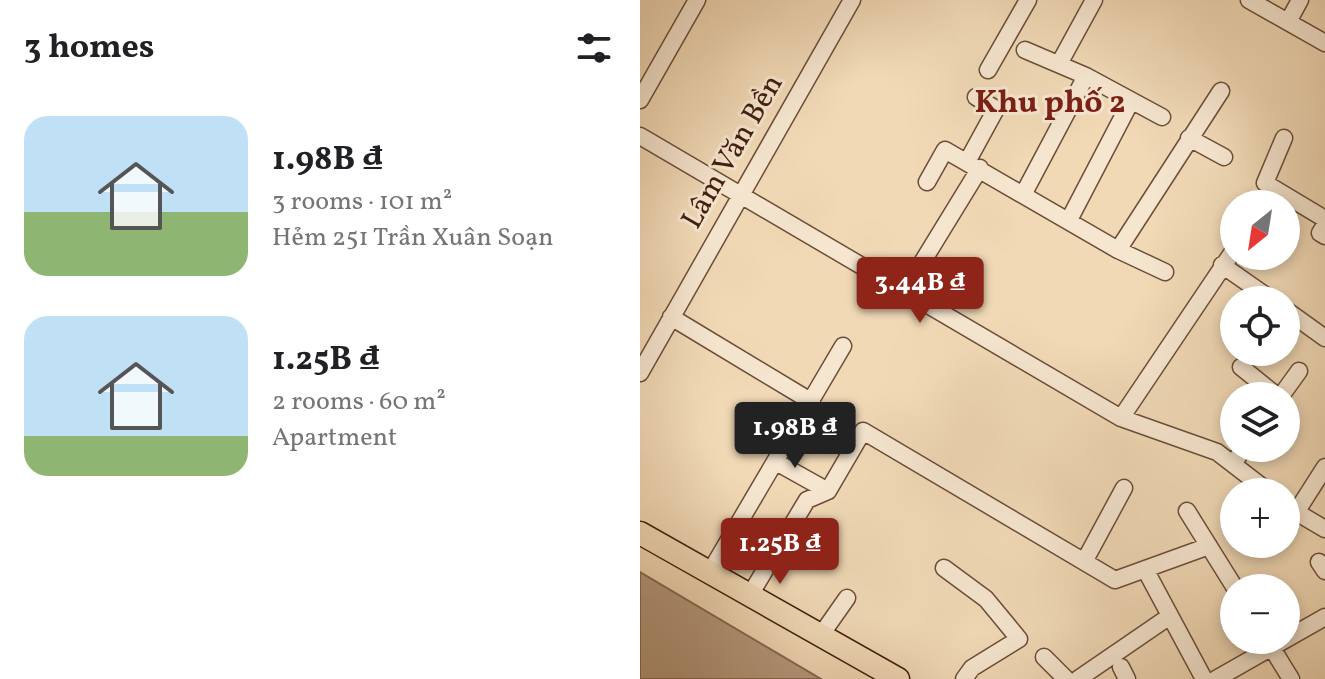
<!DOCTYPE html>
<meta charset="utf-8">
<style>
:root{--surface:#fff;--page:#f6f6f6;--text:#202124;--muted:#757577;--accent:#8f2418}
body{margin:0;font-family:Vollkorn,serif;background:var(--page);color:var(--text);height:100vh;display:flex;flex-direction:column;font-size:30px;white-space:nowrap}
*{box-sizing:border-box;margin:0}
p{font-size:26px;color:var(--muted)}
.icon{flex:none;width:44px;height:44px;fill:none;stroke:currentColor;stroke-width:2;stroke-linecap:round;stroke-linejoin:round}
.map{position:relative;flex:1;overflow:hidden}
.details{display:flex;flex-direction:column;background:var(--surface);width:640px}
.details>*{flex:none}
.needle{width:52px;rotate:210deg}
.controls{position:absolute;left:580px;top:190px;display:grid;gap:16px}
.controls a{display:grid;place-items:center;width:80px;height:80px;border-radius:50%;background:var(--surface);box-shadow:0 4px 12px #0003;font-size:40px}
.price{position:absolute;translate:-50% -68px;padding:0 18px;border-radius:8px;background:var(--accent);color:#fff;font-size:26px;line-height:52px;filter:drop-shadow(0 2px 4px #0008)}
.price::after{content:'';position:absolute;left:50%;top:48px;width:24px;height:18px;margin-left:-12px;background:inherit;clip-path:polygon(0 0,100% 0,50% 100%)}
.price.active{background:#222;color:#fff}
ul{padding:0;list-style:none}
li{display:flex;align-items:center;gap:24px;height:200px;padding:0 24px}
li span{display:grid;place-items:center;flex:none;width:224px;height:160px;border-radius:24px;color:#555}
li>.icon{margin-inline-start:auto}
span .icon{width:96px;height:96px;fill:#fffc;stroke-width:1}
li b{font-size:34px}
h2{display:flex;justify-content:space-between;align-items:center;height:96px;padding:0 24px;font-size:34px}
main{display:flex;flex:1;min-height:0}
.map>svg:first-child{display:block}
.water{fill:#b5997d;stroke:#866851;stroke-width:2}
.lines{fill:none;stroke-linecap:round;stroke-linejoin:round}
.minor-casing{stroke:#6c4d38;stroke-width:19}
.major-casing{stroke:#401e0e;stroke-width:25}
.minor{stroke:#f6e6d0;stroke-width:16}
.major{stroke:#f1d9b6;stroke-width:22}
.labels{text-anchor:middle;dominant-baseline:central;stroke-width:6;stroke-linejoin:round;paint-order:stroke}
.street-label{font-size:30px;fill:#401e0e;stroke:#f6e6d0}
.neighbourhood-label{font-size:32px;font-weight:bold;fill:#7a1f14;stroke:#f6e6d0}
</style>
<main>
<section class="details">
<h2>3 homes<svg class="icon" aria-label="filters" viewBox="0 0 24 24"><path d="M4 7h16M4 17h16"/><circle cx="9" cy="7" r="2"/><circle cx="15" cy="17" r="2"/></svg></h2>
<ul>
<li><span style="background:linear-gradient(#bfe0f5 60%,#8fb573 0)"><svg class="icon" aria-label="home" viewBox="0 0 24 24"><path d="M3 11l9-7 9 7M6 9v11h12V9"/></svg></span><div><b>1.98B ₫</b><p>3 rooms · 101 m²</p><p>Hẻm 251 Trần Xuân Soạn</p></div></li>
<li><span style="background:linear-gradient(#bfe0f5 75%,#8fb573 0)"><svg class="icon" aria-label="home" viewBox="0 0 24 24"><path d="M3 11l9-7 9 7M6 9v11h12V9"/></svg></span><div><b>1.25B ₫</b><p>2 rooms · 60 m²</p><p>Apartment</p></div></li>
</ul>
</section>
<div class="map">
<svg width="685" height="679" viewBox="0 0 685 679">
<rect width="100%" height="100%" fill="#f1d9b6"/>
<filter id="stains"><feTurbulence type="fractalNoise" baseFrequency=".0025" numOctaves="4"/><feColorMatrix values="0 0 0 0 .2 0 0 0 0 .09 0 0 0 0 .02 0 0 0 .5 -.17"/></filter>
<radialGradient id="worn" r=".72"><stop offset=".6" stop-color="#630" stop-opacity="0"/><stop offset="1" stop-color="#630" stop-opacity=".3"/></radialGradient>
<path class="water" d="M0,572l181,107h-181z"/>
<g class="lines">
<defs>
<path id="minor" d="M609,0l76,43
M648,22l12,-22
M385,50l61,26 76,41
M419,64l35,-64
M348,70l40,-70
M0,100l57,-100
M0,136l481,282 96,34 52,40
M549,138l35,19
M644,138l-19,45 60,36
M327,162l29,-53 -20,-12
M287,182l18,-32 173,100 47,22
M384,193l62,-117
M429,220l62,-119
M685,225l-5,8 5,3
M478,250l103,-159
M582,265l50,35
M264,292l76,-124
M646,310l39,28
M31,317l141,85
M601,367l36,29
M0,373l212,-373
M641,396l18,-25
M481,418l113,-168
M595,461l9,-13
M136,462l52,29
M646,506l39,23
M547,511l48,77
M655,514l30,-47
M444,562l40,-74
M679,562l6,9
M304,568l42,31 33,40 -47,29 -8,11
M505,569l59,110
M70,572l133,-226
M110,595l57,-95 21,-9 35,-60 252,149 94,-34
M181,635l26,-37
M627,640l24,39
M404,657l22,22
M481,667l6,12
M438,679l92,-63
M576,679l109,-62"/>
<path id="major" d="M0,533l258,146"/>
</defs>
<use href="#minor" class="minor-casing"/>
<use href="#major" class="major-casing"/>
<use href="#minor" class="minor"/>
<use href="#major" class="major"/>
</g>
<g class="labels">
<g class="street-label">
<text transform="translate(93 152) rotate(-60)">Lâm Văn Bền</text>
</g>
<g class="neighbourhood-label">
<text x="410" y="104">Khu phố 2</text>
</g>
</g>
<rect width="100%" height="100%" filter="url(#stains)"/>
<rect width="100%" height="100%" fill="url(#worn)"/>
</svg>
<div class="controls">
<a><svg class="needle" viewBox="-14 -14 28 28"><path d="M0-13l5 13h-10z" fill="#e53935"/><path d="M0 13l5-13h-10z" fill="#757577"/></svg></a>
<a><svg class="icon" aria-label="locate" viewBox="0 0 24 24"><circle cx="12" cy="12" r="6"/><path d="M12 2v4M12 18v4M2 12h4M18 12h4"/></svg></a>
<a><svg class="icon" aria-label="layers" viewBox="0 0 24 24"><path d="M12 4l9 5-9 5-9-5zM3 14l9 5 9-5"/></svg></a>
<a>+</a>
<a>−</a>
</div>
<b class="price" style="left:280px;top:325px">3.44B ₫</b>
<b class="price active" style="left:155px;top:470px">1.98B ₫</b>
<b class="price" style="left:140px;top:586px">1.25B ₫</b>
</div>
</main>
